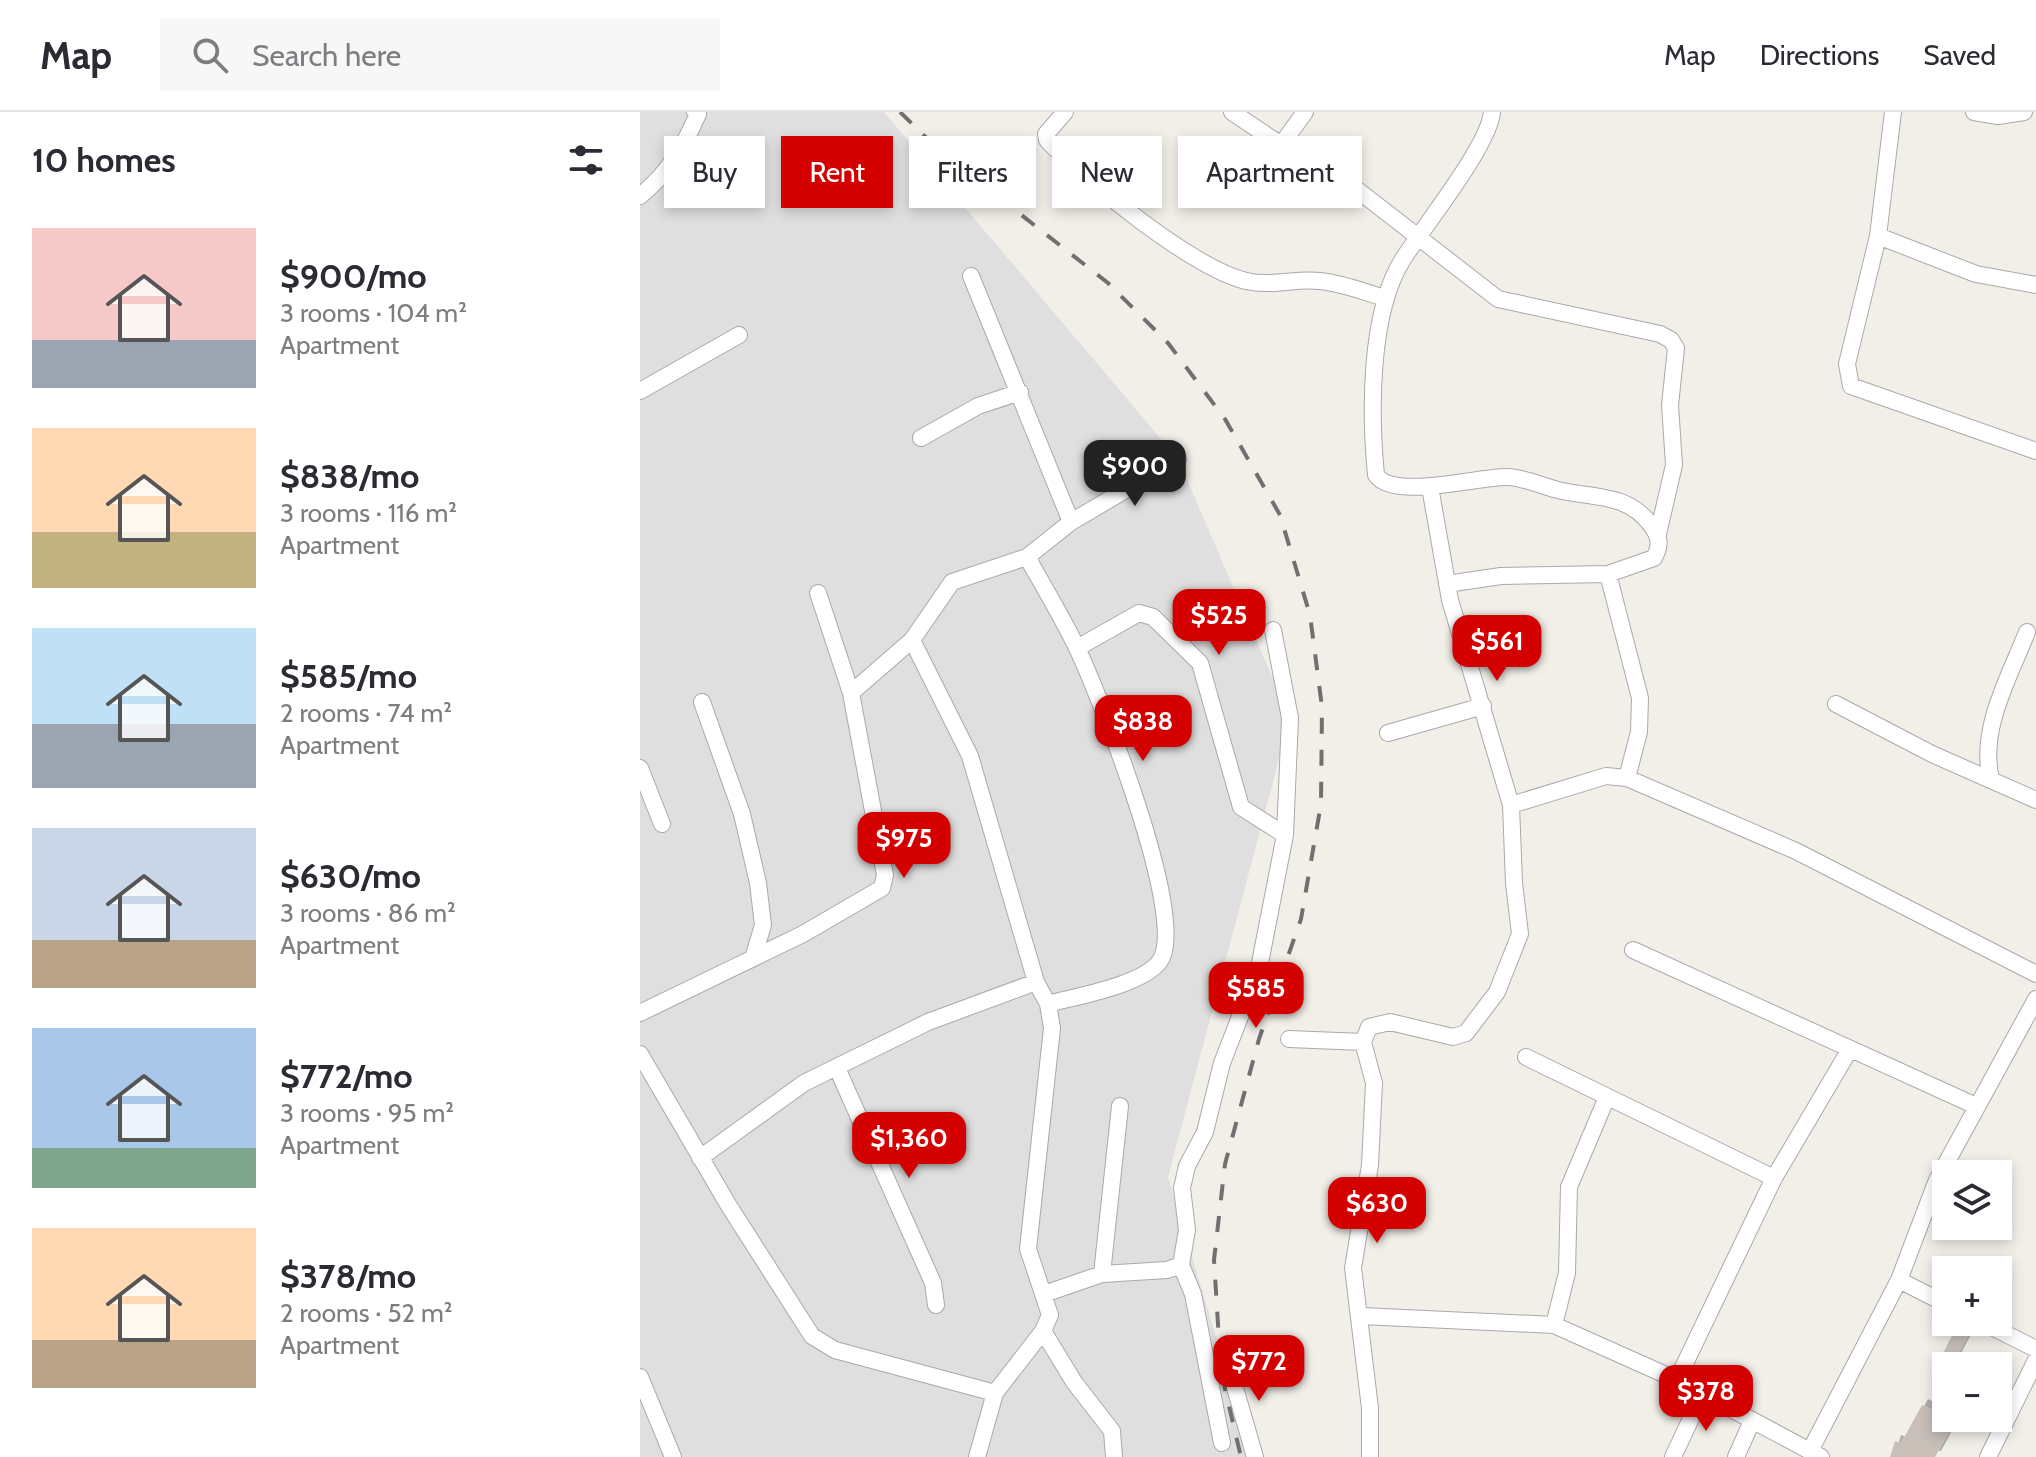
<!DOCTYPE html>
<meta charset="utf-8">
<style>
:root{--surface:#fff;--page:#f7f7f7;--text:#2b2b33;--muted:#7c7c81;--line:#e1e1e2;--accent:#d40000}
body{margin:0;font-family:Cabin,sans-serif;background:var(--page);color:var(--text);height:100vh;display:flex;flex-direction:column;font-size:30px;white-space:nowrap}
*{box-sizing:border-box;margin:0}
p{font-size:26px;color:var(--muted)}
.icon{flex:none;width:44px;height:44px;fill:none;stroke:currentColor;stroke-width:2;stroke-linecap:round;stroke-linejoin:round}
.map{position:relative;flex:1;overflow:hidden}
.drawer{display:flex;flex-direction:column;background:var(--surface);width:640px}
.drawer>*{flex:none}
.hud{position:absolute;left:24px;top:24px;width:760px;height:72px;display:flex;gap:16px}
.fabs{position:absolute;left:1292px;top:1048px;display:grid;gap:16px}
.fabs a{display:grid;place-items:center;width:80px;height:80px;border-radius:0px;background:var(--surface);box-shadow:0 4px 12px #0003;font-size:40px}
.price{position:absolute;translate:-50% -68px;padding:0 18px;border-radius:16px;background:var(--accent);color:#fff;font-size:26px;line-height:52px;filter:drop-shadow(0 2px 4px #0008)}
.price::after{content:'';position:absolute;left:50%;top:48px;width:24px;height:18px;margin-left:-12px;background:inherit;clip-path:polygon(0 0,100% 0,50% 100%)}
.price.current{background:#222;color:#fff}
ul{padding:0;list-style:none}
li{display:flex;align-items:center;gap:24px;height:200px;padding:0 32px}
li span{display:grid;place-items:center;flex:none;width:224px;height:160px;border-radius:0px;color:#555}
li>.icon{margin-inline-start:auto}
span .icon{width:96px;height:96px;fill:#fffc;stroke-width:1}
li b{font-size:34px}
h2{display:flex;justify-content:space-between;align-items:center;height:96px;padding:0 32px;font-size:34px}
.pill{padding:0 28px;border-radius:0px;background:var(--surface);box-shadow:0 4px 12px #0003;font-size:28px;line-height:72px}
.pill.current{background:var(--accent);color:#fff}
header{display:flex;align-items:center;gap:48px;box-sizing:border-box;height:112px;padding:0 40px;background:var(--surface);border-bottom:2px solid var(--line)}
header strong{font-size:38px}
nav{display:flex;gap:44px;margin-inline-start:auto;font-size:28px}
.search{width:560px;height:72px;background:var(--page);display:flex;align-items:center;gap:20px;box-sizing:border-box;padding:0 28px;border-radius:0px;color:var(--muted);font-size:30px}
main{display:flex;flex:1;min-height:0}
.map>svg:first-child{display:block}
.residential{fill:#e0dfdf}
.building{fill:#c7bfb8;filter:url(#shadow)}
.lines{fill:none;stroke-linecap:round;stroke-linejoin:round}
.minor-casing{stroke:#a9a9a9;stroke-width:18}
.minor{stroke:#fff;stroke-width:16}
.rail{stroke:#707070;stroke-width:4;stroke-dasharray:16 16;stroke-linecap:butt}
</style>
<header>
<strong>Map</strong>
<div class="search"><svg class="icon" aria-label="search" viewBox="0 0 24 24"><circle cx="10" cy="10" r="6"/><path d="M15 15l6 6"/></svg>Search here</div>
<nav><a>Map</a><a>Directions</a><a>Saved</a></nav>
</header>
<main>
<section class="drawer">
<h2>10 homes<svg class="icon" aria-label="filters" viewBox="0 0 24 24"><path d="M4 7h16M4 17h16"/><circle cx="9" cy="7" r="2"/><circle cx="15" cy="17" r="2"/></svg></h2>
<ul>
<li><span style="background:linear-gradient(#f6c9c9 70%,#9aa5b1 0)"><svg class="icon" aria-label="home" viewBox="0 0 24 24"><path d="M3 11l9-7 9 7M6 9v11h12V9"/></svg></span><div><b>$900/mo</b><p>3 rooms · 104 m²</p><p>Apartment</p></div></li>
<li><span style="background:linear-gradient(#ffd9b3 65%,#c2b280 0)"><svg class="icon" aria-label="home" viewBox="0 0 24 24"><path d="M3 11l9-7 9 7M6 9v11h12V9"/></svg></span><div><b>$838/mo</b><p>3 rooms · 116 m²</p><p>Apartment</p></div></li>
<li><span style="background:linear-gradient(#bfe0f5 60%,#9aa5b1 0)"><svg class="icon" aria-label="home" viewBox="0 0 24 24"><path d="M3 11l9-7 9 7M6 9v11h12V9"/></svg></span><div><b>$585/mo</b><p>2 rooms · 74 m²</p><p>Apartment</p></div></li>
<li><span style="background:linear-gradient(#c9d6e8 70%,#b9a48a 0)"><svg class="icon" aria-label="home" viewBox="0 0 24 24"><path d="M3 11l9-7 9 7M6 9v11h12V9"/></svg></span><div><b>$630/mo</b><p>3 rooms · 86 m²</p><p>Apartment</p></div></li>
<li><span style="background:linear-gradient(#a9c7e8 75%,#7fa58c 0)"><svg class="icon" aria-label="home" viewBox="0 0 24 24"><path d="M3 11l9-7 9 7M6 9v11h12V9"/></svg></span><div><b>$772/mo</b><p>3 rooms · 95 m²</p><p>Apartment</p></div></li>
<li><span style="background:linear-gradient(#ffd9b3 70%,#b9a48a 0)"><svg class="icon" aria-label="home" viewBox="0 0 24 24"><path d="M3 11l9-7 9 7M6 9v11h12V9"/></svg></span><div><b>$378/mo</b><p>2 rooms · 52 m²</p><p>Apartment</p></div></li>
</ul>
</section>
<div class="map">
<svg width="1396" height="1345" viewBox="0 0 1396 1345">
<defs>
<filter id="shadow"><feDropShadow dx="6" dy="-6" stdDeviation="0" flood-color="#0004"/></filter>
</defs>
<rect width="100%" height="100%" fill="#f2efe9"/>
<path class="residential" d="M0,0h244l294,347 112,259 -122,459 84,280h-612z"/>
<path class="building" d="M1318,1212l12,7 -17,32 -12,-6z
M1282,1293l32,17 -19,35h-45l5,-16 6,2z"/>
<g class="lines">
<defs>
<path id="minor" d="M425,0l-19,22 1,6c38,41 146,128 199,141 26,6 49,-3 74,0 22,2 44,11 65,17
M592,0l49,33 52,26 165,128 162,35 11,6 5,8 -6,57 4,60 -16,69
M1253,0l-15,124 98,38 60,11
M1334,0l24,4 26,-4
M641,33l24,-33
M0,84c29,-24 43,-48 58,-82l-3,-2
M1238,124l-31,128 4,22 185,65
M0,279l99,-56
M281,326l57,-32 42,-14
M431,410l107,-63
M387,445c17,30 35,60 50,91 23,49 112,271 83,313 -17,24 -83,35 -112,43
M968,462l32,124 -1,34 -12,46
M807,472l54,-8 107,-2 46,-16c7,-13 6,-21 -3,-33 -23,-31 -55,-27 -89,-34 -18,-4 -36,-13 -54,-14 -29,-1 -114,24 -132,-2 -6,-62 -7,-162 27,-216 21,-33 86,-113 89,-147
M272,528l58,116 66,226 12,22 4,24 -24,221 22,66 -7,16 -48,62
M437,536l62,-35 14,4 47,46 41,144 44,28
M211,581l61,-53 40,-58 75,-25 44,-35 -100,-246
M62,590l40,112 16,69 5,42 -9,30
M1196,592l96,50 104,46
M748,621l95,-27
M0,656l22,56
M1351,667c-12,-50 18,-101 36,-147
M871,693l95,-29 21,2 169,73 240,123
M993,838l343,156
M0,901l163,-79 79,-46 3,-13 -34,-182 -33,-100
M649,927l74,3
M0,942l89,152 83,130 23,14 160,43 -18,64
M886,945l248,121
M197,956l96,215 3,22
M60,1046l104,-75 124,-61 108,-40
M541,1153l12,29 29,149
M462,1162l18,-168
M1259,1168l47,24
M404,1182l58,-20 65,-4 14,-5 6,-35 -5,-42 5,-22 18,-34 17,-69 37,-95 26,-133 5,-117 -17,-88
M722,1204l192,9 123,55 144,77
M1342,1210l54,27
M914,1213l13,-52 2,-86 38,-90
M403,1219l31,51 38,49 2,26
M587,1248l28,97
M0,1265l33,80
M1037,1268l97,-202 76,-129
M1170,1339l89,-171 38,-100 99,-181
M730,1345v-49l-17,-140 17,-103 4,-82 -11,-41 6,-15 21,-5 63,15 13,-4 31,-41 23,-58 -6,-51 -3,-78 -61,-205 -20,-113
M1033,1345l29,-62
M1096,1345l16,-36
M1348,1345l48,-97"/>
</defs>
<use href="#minor" class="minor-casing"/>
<use href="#minor" class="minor"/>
<path class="rail" d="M260,0l40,39 168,132 60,60 57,76 55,96 30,100 12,92 -1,97 -20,115 -42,120 -34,125 -11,96 7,112 20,85"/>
</g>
</svg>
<div class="fabs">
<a><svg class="icon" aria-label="layers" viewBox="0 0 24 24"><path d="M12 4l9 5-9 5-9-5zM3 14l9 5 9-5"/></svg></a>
<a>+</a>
<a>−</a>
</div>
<b class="price current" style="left:495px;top:396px">$900</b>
<b class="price" style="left:579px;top:545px">$525</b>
<b class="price" style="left:857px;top:571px">$561</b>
<b class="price" style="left:503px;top:651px">$838</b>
<b class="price" style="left:264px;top:768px">$975</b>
<b class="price" style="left:616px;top:918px">$585</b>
<b class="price" style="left:269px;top:1068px">$1,360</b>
<b class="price" style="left:737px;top:1133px">$630</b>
<b class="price" style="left:619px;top:1291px">$772</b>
<b class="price" style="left:1066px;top:1321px">$378</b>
<div class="hud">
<a class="pill">Buy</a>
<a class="pill current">Rent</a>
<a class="pill">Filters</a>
<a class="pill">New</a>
<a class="pill">Apartment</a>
</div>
</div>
</main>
